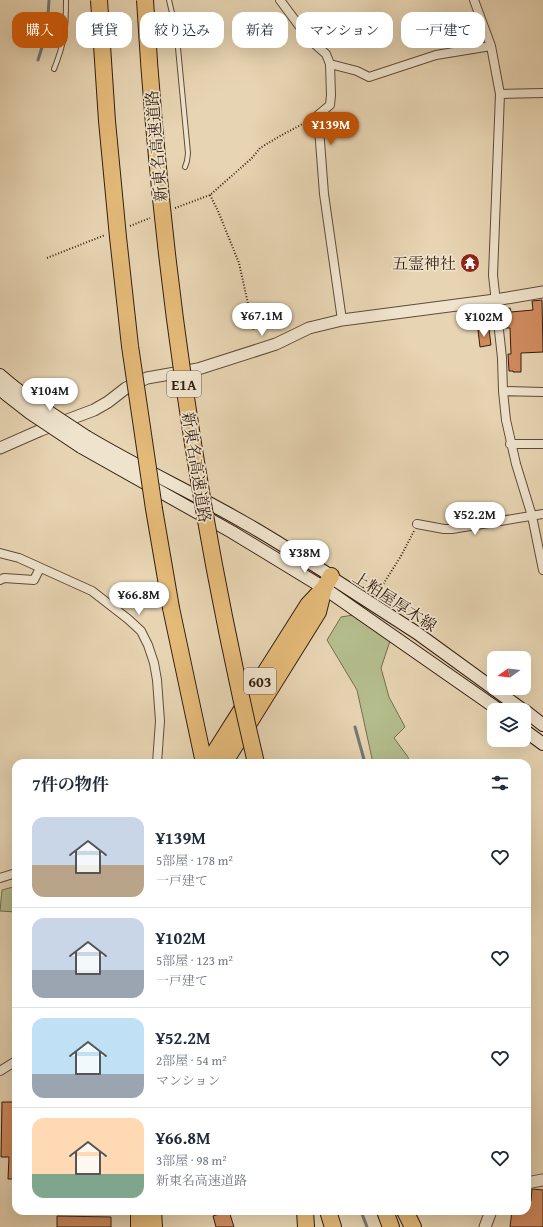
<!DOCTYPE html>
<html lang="ja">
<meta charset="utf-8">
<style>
:root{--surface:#fff;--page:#f2f2f3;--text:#1f2937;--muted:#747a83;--line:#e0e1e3;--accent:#b45309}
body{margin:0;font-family:"Gentium Book Plus","Noto Serif JP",serif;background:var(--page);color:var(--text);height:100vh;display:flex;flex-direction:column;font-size:15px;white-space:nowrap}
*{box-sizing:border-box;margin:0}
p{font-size:13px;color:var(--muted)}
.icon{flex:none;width:22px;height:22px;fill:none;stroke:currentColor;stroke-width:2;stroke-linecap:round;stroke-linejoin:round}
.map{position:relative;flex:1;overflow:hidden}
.drawer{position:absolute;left:12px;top:759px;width:519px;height:456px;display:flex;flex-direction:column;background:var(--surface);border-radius:12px;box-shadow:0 4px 16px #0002}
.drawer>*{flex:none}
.hud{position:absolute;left:12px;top:12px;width:519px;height:36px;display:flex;gap:8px}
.needle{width:26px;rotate:256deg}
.tools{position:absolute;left:487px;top:651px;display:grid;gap:8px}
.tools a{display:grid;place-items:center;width:44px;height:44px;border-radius:8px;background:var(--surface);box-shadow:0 4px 16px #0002;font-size:20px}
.price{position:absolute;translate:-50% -34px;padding:0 9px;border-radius:14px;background:#fff;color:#222;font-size:13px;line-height:26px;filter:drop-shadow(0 1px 2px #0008)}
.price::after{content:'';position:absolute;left:50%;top:24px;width:12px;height:9px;margin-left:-6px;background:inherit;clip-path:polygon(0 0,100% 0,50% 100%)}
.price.selected{background:var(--accent);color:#fff}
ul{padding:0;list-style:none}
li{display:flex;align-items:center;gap:12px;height:100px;padding:0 20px}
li+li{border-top:1px solid var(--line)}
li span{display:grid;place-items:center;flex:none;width:112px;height:80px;border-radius:12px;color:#555}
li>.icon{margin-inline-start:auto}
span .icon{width:48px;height:48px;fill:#fffc;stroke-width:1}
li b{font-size:17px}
h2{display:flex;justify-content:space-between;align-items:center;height:48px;padding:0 20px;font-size:17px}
.pill{padding:0 14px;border-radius:12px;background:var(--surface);box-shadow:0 4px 16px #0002;font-size:14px;line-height:36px}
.pill.selected{background:var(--accent);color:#fff}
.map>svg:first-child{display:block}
.green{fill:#b4bd8d;stroke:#746e4e}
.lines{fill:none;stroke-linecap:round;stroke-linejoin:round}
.stream{stroke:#727975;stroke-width:3}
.building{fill:#d28d61;stroke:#331e10}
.service-casing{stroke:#604c38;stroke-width:6}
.minor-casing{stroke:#604c38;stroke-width:10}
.tertiary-casing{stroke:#604c38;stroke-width:13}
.secondary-casing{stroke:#331e10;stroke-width:14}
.motorway-casing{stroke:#331e10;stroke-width:18}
.path{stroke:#331e10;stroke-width:2;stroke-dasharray:1 2;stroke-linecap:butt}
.service{stroke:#efe3cd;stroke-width:4}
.minor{stroke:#efe3cd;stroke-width:8}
.tertiary{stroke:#efe3cd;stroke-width:11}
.secondary{stroke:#efe3cd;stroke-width:12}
.motorway{stroke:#e4ba79;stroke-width:16}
.secondary-bridge-casing{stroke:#331e10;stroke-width:14;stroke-linecap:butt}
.motorway-bridge-casing{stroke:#331e10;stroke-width:18;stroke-linecap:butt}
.secondary-bridge{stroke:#efe3cd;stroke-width:12}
.motorway-bridge{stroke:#e4ba79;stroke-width:16}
.labels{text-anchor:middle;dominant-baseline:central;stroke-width:3.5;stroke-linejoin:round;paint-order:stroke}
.shield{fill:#efe3cd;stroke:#6b5949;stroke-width:1}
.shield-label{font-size:15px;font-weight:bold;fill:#331e10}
.street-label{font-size:16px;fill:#331e10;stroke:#efe3cd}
.poi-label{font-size:16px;fill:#331e10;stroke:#efe3cd;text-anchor:end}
</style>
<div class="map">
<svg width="543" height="1227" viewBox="0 0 543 1227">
<rect width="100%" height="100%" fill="#e7d4b2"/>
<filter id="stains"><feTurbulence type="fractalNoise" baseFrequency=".005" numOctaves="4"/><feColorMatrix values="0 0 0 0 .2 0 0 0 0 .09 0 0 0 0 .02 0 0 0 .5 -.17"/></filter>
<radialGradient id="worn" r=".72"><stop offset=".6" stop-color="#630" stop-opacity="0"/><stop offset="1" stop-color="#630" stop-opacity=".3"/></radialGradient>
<path class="green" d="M353,615l37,26 -9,27 8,29 16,30 -11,11 14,19 1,6h-36l-16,-73 -30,-50 14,-23z
M13,887h3v25l-16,-1 2,-21z"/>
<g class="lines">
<path class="stream" d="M38,60l9,-29 2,-31
M355,727l10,36
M361,1211l6,16"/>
</g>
<path class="building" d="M542,300l1,52 -22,1v19h-8v-1h-4l-1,-17h3l-1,-26h-6l-2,-19 8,-1 1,4 22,-2 -1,-9z
M489,329l2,16 -11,2 -2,-17z
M2,1102h14v77h-8l1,-22h-8z
M532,1189l11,1v37h-33l2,-16h15v-11l4,1z
M229,1211l5,16h-18l-3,-11z
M57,1216l54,1v10h-54z"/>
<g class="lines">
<defs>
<path id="service" d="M169,0l7,30 2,18 10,105 -1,8 -2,6
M54,69c11,-27 12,-41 12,-69"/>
<path id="minor" d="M280,0l29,39 17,15 4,10 1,31 -1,10 -12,10 6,79 18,126
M474,0l17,46 9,48 -7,181 9,83 1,33 3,29 10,44 16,52 11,54
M330,64l27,7 12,6 67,-22 55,-9
M500,94l43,-1
M503,391l40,1
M510,444h33
M417,524l27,5h8l91,-15
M0,553l19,5 73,33 36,28 13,12 7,14 6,18 3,17 3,41 -3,42
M0,580l4,-2 30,2 6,-12
M0,878l16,-5
M0,1071l16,-10"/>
<path id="tertiary" d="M0,448l41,-18 53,-20 14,-8 18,-14 21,-10 51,-9 78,-25 33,-16 33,-8 153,-20 48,-8
M527,1183l15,-3
M485,1227l6,-16"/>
<path id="secondary" d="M0,375l13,11
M0,389l7,6
M87,437c52,31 106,56 158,86 27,15 54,33 80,49l10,8 82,53 106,77
M81,447l151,85 92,56 175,122
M524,710l19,15
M524,730l19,14"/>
<path id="motorway" d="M171,608l33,155
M208,763l100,-158 16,-17 7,-12
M224,763l94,-151 6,-24
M139,1211v16
M153,1211l1,16
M305,1211l1,16
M328,1211l5,16
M385,1211l6,16
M405,1211l8,16"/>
</defs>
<use href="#service" class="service-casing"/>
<use href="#minor" class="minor-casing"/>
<use href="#tertiary" class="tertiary-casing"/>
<use href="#secondary" class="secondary-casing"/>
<use href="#motorway" class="motorway-casing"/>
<path class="path" d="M210,195l8,16 21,52 15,68
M175,208l35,-13 42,-37 8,-10 20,-12 30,-16
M130,226l20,-8
M47,258l58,-23
M377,594l24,-38 13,-25"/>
<use href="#service" class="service"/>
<use href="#minor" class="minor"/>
<use href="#tertiary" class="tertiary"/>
<use href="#secondary" class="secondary"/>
<use href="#motorway" class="motorway"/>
<defs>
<path id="secondary-bridge" d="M13,386l24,18 50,33
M7,395l23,18 51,34"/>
<path id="motorway-bridge" d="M99,0l8,121 11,116 12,109 24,163 17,99
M145,0c15,257 52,513 111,763"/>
</defs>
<use href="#secondary-bridge" class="secondary-bridge-casing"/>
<use href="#motorway-bridge" class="motorway-bridge-casing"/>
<use href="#secondary-bridge" class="secondary-bridge"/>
<use href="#motorway-bridge" class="motorway-bridge"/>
</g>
<defs>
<symbol id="temple-disc" viewBox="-11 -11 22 22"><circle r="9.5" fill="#8f2418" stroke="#efe3cd"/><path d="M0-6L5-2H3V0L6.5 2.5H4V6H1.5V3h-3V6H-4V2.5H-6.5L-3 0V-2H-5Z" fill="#fff"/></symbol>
</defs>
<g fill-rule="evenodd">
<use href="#temple-disc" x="459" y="252" width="22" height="22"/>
</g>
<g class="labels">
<g class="shield">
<rect x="167" y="371" width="34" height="26" rx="3"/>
<rect x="244" y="668" width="32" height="26" rx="3"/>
</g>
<g class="shield-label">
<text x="184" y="384">E1A</text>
<text x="260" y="681">603</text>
</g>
<g class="street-label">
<text transform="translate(156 146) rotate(-95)">新東名高速道路</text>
<text transform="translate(197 467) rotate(81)">新東名高速道路</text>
<text transform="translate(395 601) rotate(33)">上粕屋厚木線</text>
</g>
<g class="poi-label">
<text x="456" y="263">五霊神社</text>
</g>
</g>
<rect width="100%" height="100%" filter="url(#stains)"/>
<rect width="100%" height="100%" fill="url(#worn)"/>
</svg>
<div class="tools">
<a><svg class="needle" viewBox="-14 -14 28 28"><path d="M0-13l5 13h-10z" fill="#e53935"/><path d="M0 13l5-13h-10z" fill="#747a83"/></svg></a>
<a><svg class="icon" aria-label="layers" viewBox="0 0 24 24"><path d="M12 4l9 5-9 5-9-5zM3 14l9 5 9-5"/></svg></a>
</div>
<b class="price selected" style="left:331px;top:146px">¥139M</b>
<b class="price" style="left:262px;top:337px">¥67.1M</b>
<b class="price" style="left:484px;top:338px">¥102M</b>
<b class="price" style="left:50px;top:412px">¥104M</b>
<b class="price" style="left:475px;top:536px">¥52.2M</b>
<b class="price" style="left:305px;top:574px">¥38M</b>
<b class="price" style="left:139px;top:616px">¥66.8M</b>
<div class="hud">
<a class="pill selected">購入</a>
<a class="pill">賃貸</a>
<a class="pill">絞り込み</a>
<a class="pill">新着</a>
<a class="pill">マンション</a>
<a class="pill">一戸建て</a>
</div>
<section class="drawer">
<h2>7件の物件<svg class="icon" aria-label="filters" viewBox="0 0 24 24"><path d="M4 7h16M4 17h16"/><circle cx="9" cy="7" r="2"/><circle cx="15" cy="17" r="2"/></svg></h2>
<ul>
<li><span style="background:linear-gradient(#c9d6e8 60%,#b9a48a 0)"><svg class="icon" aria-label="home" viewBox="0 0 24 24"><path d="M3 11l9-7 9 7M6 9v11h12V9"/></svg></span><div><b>¥139M</b><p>5部屋 · 178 m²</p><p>一戸建て</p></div><svg class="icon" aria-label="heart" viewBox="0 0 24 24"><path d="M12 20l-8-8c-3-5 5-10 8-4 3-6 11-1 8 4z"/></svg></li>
<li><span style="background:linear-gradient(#c9d6e8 65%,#9aa5b1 0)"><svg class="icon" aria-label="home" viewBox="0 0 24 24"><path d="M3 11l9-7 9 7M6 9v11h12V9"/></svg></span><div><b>¥102M</b><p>5部屋 · 123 m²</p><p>一戸建て</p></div><svg class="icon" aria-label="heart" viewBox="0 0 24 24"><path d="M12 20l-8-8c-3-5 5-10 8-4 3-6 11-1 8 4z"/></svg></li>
<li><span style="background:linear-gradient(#bfe0f5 70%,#9aa5b1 0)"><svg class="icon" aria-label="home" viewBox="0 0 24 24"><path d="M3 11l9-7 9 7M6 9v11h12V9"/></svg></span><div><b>¥52.2M</b><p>2部屋 · 54 m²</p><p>マンション</p></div><svg class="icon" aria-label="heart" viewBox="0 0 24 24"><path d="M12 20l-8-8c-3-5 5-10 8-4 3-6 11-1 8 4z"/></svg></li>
<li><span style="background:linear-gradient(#ffd9b3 70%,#7fa58c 0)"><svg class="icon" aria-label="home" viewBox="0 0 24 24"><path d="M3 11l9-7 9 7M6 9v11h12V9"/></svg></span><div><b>¥66.8M</b><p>3部屋 · 98 m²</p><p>新東名高速道路</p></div><svg class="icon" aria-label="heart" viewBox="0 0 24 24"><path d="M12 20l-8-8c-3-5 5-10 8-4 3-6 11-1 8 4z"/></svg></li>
</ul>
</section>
</div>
